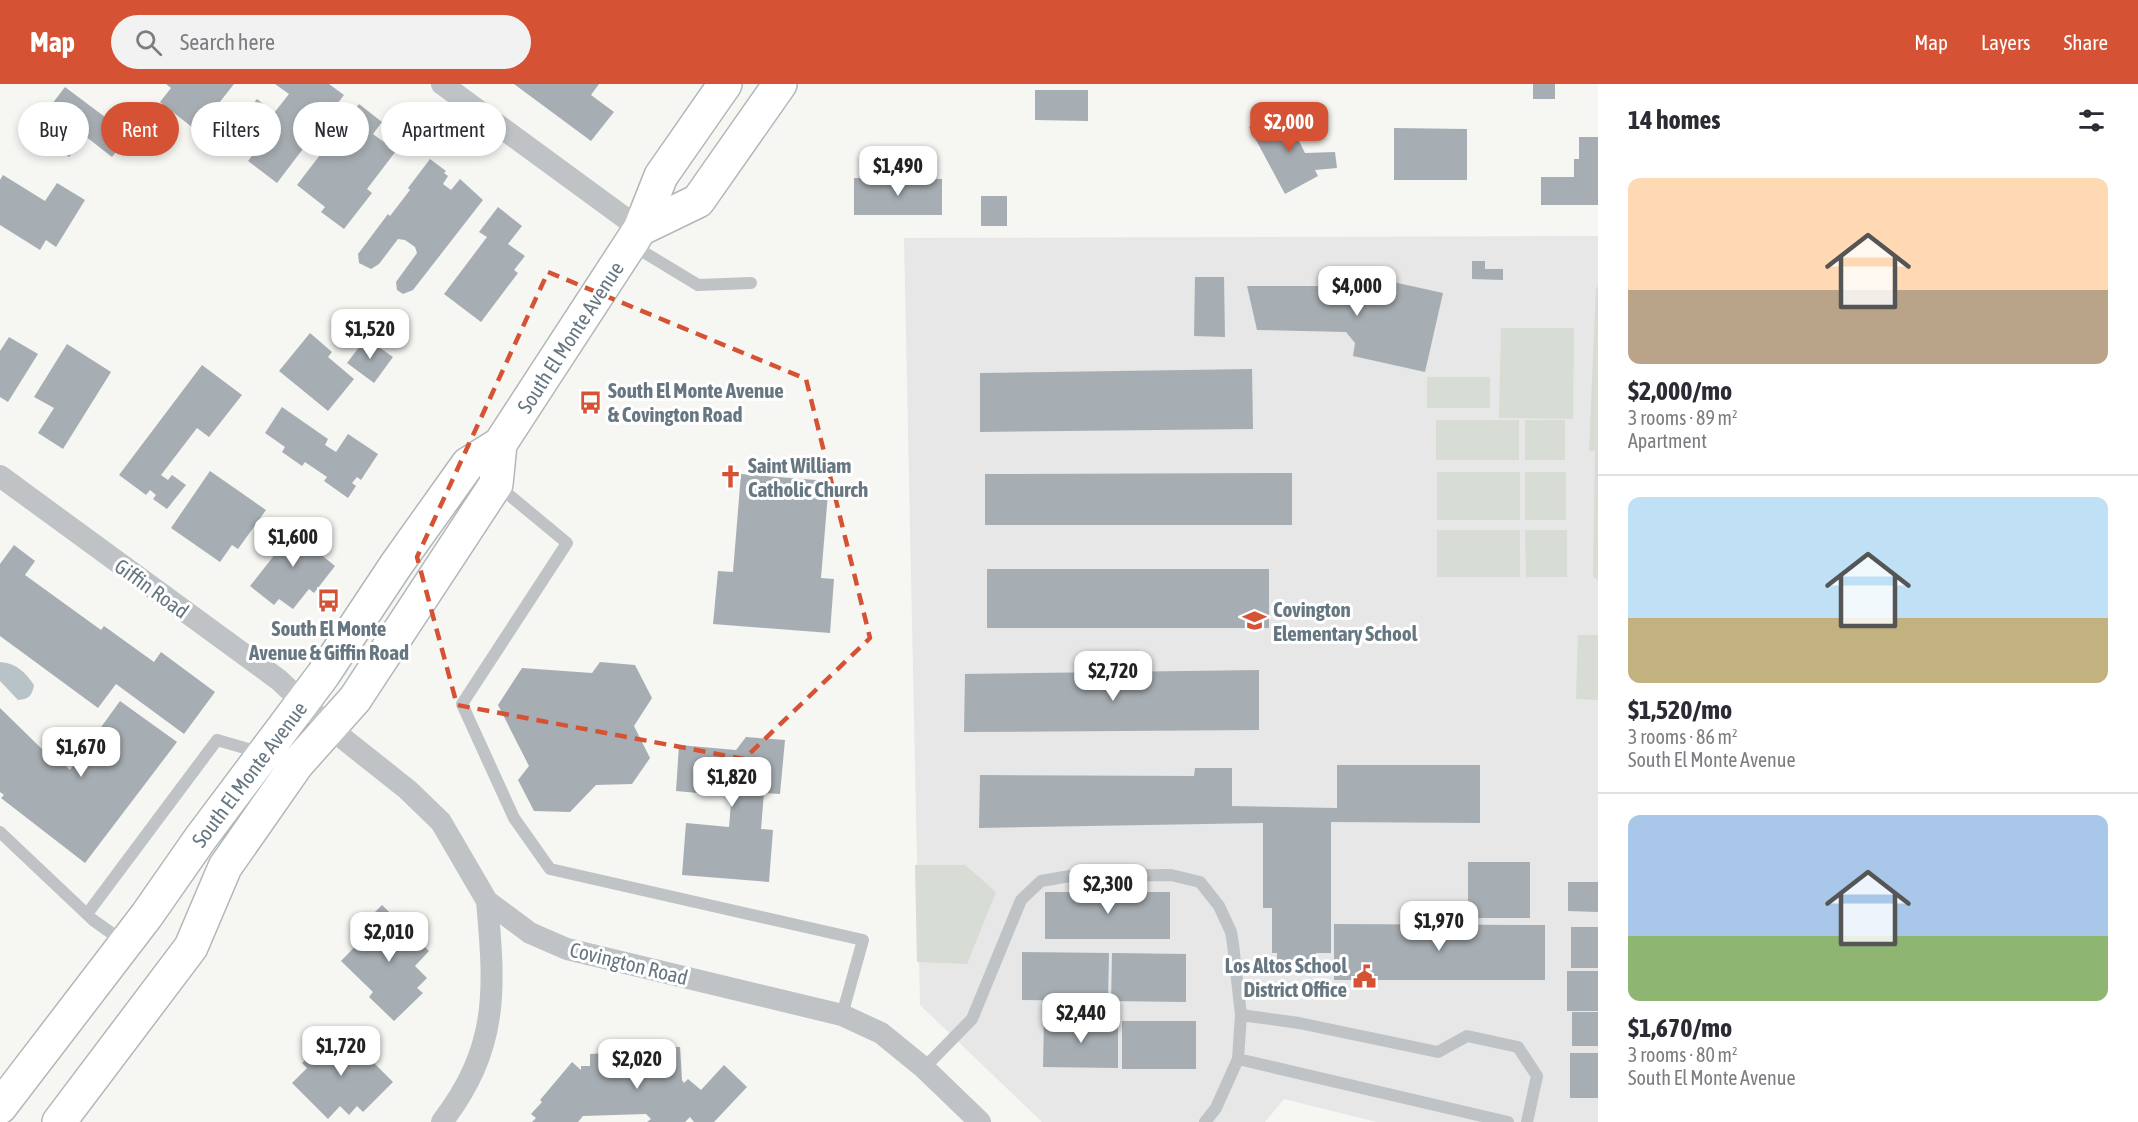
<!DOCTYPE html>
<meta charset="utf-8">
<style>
:root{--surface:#fff;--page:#f2f2f3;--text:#2b2b33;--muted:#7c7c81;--line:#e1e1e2;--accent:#d55334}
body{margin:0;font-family:"Asap Condensed",sans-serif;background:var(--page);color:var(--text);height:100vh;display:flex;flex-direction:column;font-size:22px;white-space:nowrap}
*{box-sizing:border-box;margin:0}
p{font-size:20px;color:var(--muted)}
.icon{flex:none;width:33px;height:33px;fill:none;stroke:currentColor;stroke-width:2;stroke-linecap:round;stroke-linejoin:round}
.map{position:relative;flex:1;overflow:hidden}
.drawer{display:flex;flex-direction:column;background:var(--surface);width:540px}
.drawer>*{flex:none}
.hud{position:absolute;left:18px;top:18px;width:570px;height:54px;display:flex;gap:12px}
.price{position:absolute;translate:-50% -51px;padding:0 14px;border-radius:12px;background:#fff;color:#222;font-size:20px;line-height:39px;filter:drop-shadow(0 2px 3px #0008)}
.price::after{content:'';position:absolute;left:50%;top:36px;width:18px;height:14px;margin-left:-9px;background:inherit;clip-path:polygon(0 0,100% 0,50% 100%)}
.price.current{background:var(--accent);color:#fff}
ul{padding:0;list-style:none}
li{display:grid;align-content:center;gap:12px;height:318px;padding:0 30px}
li+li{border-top:2px solid var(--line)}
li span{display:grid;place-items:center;height:186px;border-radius:12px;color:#555}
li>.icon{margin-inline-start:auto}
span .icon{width:108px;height:108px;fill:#fffc;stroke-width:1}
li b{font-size:26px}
h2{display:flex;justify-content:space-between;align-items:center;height:72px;padding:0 30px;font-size:26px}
.chip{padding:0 21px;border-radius:27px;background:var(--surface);box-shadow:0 3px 9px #0003;font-size:21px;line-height:54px}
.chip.current{background:var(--accent);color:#fff}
header{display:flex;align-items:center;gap:36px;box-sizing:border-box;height:84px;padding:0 30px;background:var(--accent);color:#fff}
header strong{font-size:28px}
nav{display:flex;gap:33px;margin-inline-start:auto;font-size:21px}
.search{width:420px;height:54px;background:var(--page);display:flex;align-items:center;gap:15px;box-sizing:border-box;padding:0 21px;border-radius:33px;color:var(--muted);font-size:22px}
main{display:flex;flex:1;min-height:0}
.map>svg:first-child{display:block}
.built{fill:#e6e7e6}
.green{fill:#d7dcd4}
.water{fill:#b8c3c7}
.building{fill:#a7aeb3}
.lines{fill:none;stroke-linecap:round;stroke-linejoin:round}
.secondary-casing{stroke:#b2b7ba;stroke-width:36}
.lane{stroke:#bfc3c6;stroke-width:12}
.street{stroke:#bfc3c6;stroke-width:22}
.secondary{stroke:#fff;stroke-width:33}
.marked{fill:none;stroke:#d55334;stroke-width:4.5;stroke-dasharray:12 8;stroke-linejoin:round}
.labels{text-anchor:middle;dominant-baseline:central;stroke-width:6;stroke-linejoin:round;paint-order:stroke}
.street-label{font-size:21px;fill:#677781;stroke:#fff}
.poi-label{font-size:21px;font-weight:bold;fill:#677781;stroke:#fff;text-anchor:start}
</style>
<header>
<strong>Map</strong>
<div class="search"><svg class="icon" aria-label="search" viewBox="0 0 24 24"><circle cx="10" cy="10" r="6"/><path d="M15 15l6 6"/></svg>Search here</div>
<nav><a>Map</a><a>Layers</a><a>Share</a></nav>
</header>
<main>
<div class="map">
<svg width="1598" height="1038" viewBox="0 0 1598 1038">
<rect width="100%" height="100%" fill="#f6f6f3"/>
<path class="built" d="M1598,152v886h-221l-93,-23 -19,23h-223l-122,-117 -16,-767z"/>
<path class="green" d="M1598,202v295l-5,-5 2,-125h-6l7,-163z
M1501,244h73l-1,91 -74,-1z
M1427,293h63v31h-63z
M1436,336h83v40h-83z
M1525,336h40v40h-40z
M1437,388h83v48h-83z
M1525,388h41v48h-41z
M1437,446h83v47h-83z
M1525,446h42v47h-41z
M1578,551h20v65l-22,-1z
M915,781h50l31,27 -29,72 -50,-2z"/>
<path class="water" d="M0,578c16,1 25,10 34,23 -2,11 -5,14 -16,15l-18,-19z"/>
<path class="building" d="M166,0h68l-37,47 -37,-29 11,-14z
M275,0h54l15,11 -67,88 -29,-22 17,-22 -25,-19 17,-21 17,14 15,-19z
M514,0h85l-8,11 23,17 -23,29z
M1533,0h22v15h-22z
M65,3l64,48 -17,22 -27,-21 -16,21 -37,-27z
M1035,6h53v31l-53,-1z
M359,20l23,18 -9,12 23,17 -29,38 5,4 -28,36 -23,-17 4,-5 -28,-22z
M1283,25l22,44 30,-1 2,16 -22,2 3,6 -33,18 -36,-67z
M1394,44l73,1v51h-73z
M1579,53h19v68h-57v-28h33v-18h5z
M430,75l16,12 -2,2 4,3 -5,8 8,6 9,-11 23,21 -70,90 -10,4 -6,-4 -1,-8 21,-29 -2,-6 -10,-7 -7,-1 -19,25 -8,5 -12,-6 -1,-9 30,-40 2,2 20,-26 -2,-2z
M3,91l42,26 12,-18 28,17 -29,47 -10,-7 -6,10 -40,-25v-45z
M854,94l88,1v36h-88z
M981,112h26v30h-26z
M498,123l24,19 -14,18 17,12 -11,14 4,3 -37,49 -37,-28 43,-57 -8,-5z
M1472,177h13v8h18v11l-31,-1z
M1195,193h29l1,60 -31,-1z
M1375,194l68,15 -18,79 -72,-16 2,-13 -9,-11 -89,-2 -10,-44h131z
M310,249l22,19 -4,5 26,22 -26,32 -49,-40z
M9,253l29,17 -30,48 -8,-5v-46z
M366,254l27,19 -19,26 -27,-20z
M67,260l44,28 -48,77 -25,-16 16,-25 -20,-11z
M202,281l40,30 -33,42 -12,-9 -36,47 7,5 4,-5 14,10 -19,24 -14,-10 3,-4 -6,-5 -4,5 -27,-20z
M1252,285l1,60 -273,3v-59z
M282,323l46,32 -3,6 11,7 12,-18 30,20 -17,26 -4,-3 -5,6 4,3 -8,12 -24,-17 3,-4 -22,-15 -3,4 -20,-14 3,-5 -20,-14z
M210,387l56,39 -28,39 -6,-4 -12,17 -49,-34z
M1292,389v52h-307v-51z
M741,390l88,7 -8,97 13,1 -4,54 -117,-9 5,-53 15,1z
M296,435l25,19 -8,10 22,18 -21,27 -5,-4 -16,20 -14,-10 -5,6 -24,-19 26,-33 -4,-3z
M14,461l21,16 -10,14 76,55 3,-4 50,36 7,-10 54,40 -31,42 -68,-50 -18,24 -98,-72v-72z
M987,485h282v59h-282z
M600,578l35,3 17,33 -18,28 16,32 -18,26 -36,1 -26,27 -36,-1 -16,-31 11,-14 -31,-61 24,-37 70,5z
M1259,586v60l-295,2 1,-58z
M120,617l57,41 -92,121 -84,-65 3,-3 -4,-3v-84l44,43 3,-3 23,22z
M746,653l39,3 -5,54 -16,-1 -3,36 12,1 -4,52 -87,-7 4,-52 43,4 3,-36 -23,-2v5l-33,-3 3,-46 57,5z
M1337,681h143v58l-149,-1v131h-15v21l-39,-1v-20h-5v-45h-9v-85l-284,5 1,-53 214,1 1,-8h37v38l105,2z
M1468,778h62v56h-62z
M1568,798h30v30l-30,-1z
M1045,808h125v47h-125z
M382,821l47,46 -14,15 12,12 -10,10 6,5 -29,28 -25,-24 4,-5 -32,-31 31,-32 -7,-7z
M1334,840l211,1v55h-211z
M1571,843h27v41h-27z
M1022,868l87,1 -1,48 -86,-1z
M1112,869l74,1v48l-75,-1z
M1567,887h31v40h-31z
M1572,928h26v34h-26z
M1044,935l74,1v48l-75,-1z
M1122,937h74v48h-74z
M342,947l51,51 -30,30 -6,-6 -8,9 -9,-9 -12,13 -36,-36 15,-15 -5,-5 25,-25 4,4z
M680,963l2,33 2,3 4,-4 13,11 23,-25 23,22 -33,35h-20l-4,-5 -5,5h-38l4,-3 -5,-5 -63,2 -5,6h-46l4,-4 -5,-4 11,-12 -2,-2 32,-38 9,8v-4h9v-12l38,-2 1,9 18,-1v-12z
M1570,969h28v45h-28z"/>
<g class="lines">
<defs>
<path id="secondary" d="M640,145l58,-28 82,-117
M0,1023l147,-192 53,-76 123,-164 73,-110 72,-101 32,-20 140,-215 21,-53 64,-92
M59,1038l132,-175 34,-80 72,-103 58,-65 141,-215 4,-40"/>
</defs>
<use href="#secondary" class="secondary-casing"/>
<path class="lane" d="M632,161l66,40 53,-2
M497,401l70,58 -105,161 52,114 36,51 313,71 -21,75
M0,748l93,88 31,22
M87,830l130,-174 45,13
M1241,931l58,8 139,29 29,-16 51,11 19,29 -10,46
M1238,975l270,63
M924,984l48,-49 49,-119 20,-19 29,-5 101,-1 29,7 19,24 12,26 2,12 8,71 -3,44 -22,49 -11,14"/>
<path class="street" d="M442,0l198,145
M0,392l279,204 51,48 78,62 33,32 46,79 43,32 37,16 275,66 39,18 43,35 56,54
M442,1038c57,-75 53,-131 45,-221"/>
<use href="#secondary" class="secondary"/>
</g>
<path class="marked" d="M548,188l258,107 64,259 -126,121 -287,-54 -40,-148z"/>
<defs>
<symbol id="bus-bare" viewBox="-9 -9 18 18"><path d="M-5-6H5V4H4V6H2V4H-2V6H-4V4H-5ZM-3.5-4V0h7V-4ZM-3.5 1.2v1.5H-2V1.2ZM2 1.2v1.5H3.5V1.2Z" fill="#d55334" stroke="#fff" stroke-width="2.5" paint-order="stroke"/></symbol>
<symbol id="church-bare" viewBox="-9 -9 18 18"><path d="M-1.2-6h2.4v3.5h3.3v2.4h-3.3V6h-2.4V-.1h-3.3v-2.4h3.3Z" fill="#d55334" stroke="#fff" stroke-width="2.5" paint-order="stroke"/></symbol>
<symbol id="school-bare" viewBox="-9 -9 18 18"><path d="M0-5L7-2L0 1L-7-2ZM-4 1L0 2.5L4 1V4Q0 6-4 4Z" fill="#d55334" stroke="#fff" stroke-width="2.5" paint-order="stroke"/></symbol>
<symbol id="civic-bare" viewBox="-9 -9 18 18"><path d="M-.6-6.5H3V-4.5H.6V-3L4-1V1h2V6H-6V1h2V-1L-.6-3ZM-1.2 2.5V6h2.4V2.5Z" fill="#d55334" stroke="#fff" stroke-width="2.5" paint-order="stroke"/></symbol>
</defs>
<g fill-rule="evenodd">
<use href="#bus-bare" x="574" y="302" width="33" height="33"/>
<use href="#church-bare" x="714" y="376" width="33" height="33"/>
<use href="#bus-bare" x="312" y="500" width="33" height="33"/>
<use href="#school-bare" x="1238" y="520" width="33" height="33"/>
<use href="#civic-bare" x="1348" y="876" width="33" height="33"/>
</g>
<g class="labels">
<g class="street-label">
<text transform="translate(570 253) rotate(-57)">South El Monte Avenue</text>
<text transform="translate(152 504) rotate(36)">Giffin Road</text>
<text transform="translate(249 690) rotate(-53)">South El Monte Avenue</text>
<text transform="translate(629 879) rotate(14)">Covington Road</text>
</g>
<g class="poi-label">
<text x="608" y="306">South El Monte Avenue<tspan x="608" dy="24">&amp; Covington Road</tspan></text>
<text x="748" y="381">Saint William<tspan x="748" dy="24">Catholic Church</tspan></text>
<text x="1273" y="525">Covington<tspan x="1273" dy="24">Elementary School</tspan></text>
<text x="329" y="544" text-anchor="middle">South El Monte<tspan x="329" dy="24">Avenue &amp; Giffin Road</tspan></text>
<text x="1347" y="881" text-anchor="end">Los Altos School<tspan x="1347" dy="24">District Office</tspan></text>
</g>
</g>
</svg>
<b class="price current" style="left:1289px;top:69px">$2,000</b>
<b class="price" style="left:898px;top:113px">$1,490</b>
<b class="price" style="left:1357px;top:233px">$4,000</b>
<b class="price" style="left:370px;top:276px">$1,520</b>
<b class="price" style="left:293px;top:484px">$1,600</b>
<b class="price" style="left:1113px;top:618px">$2,720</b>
<b class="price" style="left:81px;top:694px">$1,670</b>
<b class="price" style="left:732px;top:724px">$1,820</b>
<b class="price" style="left:1108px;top:831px">$2,300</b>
<b class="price" style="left:1439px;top:868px">$1,970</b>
<b class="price" style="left:389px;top:879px">$2,010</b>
<b class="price" style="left:1081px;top:960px">$2,440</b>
<b class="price" style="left:341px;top:993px">$1,720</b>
<b class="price" style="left:637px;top:1006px">$2,020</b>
<div class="hud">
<a class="chip">Buy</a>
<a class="chip current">Rent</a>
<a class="chip">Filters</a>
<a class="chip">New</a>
<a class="chip">Apartment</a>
</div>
</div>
<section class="drawer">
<h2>14 homes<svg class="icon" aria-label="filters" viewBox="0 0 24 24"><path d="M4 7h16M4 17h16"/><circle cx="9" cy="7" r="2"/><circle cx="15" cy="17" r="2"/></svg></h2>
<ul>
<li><span style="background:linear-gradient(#ffd9b3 60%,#b9a48a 0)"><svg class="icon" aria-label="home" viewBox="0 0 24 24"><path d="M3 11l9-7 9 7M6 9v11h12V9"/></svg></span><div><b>$2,000/mo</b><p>3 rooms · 89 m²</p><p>Apartment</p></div></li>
<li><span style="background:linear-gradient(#bfe0f5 65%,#c2b280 0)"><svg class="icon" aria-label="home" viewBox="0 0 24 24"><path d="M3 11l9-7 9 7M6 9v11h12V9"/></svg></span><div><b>$1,520/mo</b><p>3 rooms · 86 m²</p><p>South El Monte Avenue</p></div></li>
<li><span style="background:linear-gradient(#a9c7e8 65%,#8fb573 0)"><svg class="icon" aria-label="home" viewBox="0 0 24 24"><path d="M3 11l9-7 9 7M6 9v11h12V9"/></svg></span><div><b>$1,670/mo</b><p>3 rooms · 80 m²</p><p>South El Monte Avenue</p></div></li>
</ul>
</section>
</main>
